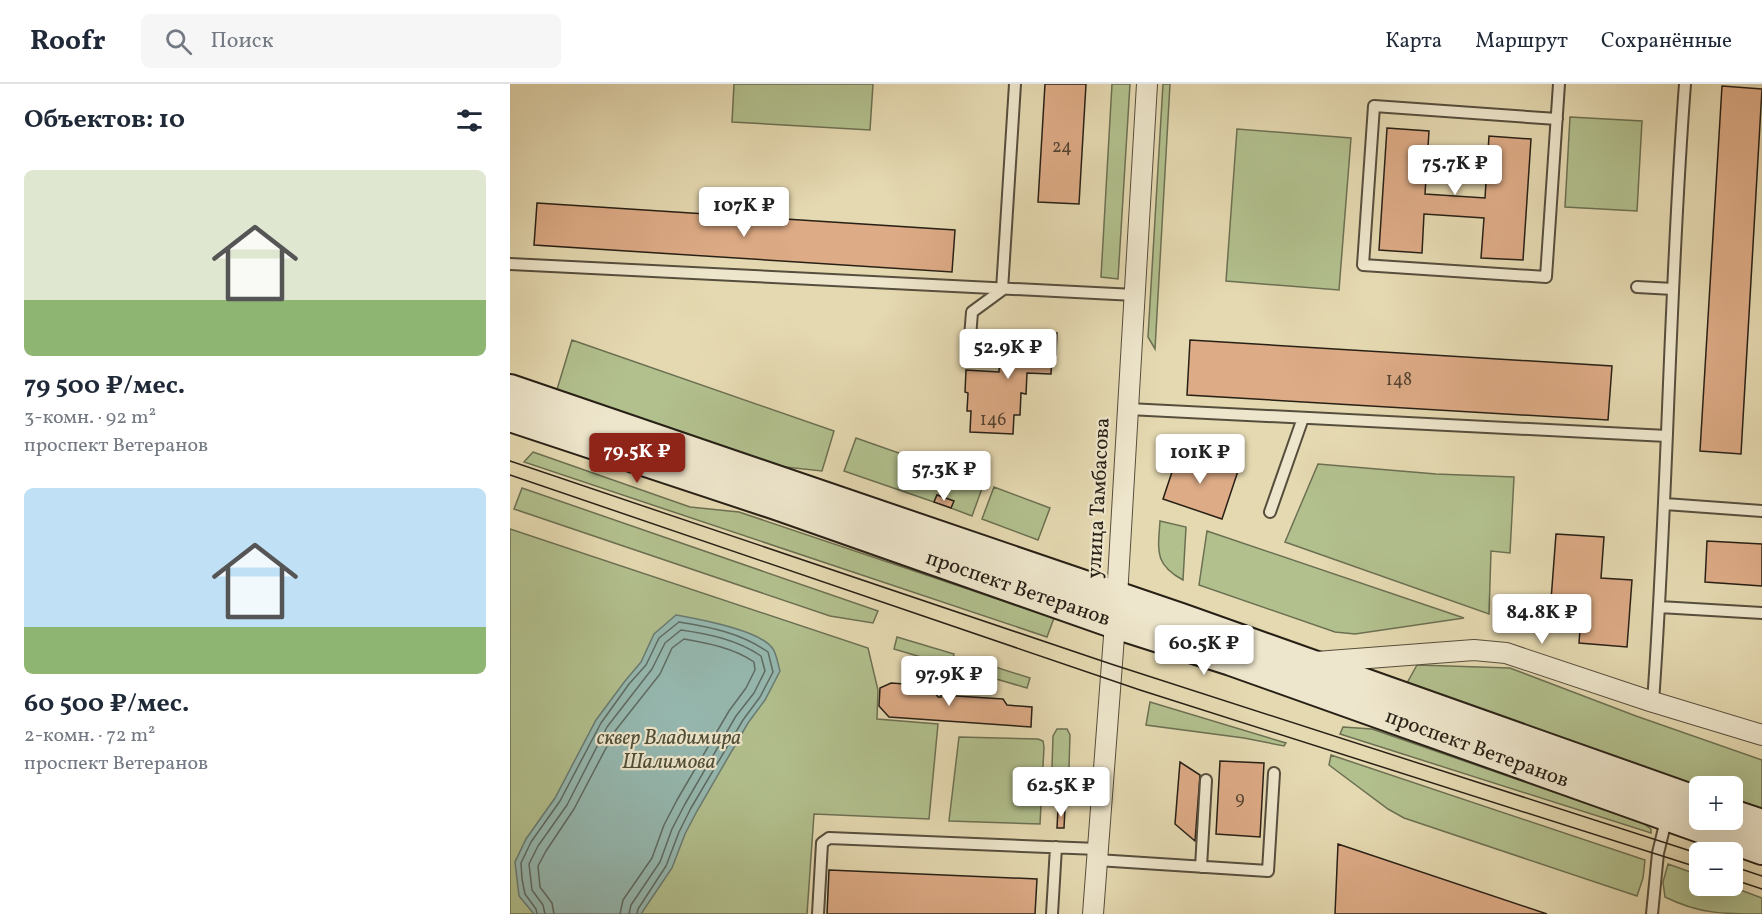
<!DOCTYPE html>
<html lang="ru">
<meta charset="utf-8">
<style>
:root{--surface:#fff;--page:#f6f6f7;--text:#1f2937;--muted:#747a83;--line:#e0e1e3;--accent:#8f2418}
body{margin:0;font-family:Vollkorn,serif;background:var(--page);color:var(--text);height:100vh;display:flex;flex-direction:column;font-size:22px;white-space:nowrap}
*{box-sizing:border-box;margin:0}
p{font-size:20px;color:var(--muted)}
.icon{flex:none;width:33px;height:33px;fill:none;stroke:currentColor;stroke-width:2;stroke-linecap:round;stroke-linejoin:round}
.map{position:relative;flex:1;overflow:hidden}
.details{display:flex;flex-direction:column;background:var(--surface);width:510px}
.details>*{flex:none}
.controls{position:absolute;left:1179px;top:692px;display:grid;gap:12px}
.controls a{display:grid;place-items:center;width:54px;height:54px;border-radius:9px;background:var(--surface);box-shadow:0 6px 24px #0002;font-size:30px}
.price{position:absolute;translate:-50% -51px;padding:0 14px;border-radius:6px;background:#fff;color:#222;font-size:20px;line-height:39px;filter:drop-shadow(0 2px 3px #0008)}
.price::after{content:'';position:absolute;left:50%;top:36px;width:18px;height:14px;margin-left:-9px;background:inherit;clip-path:polygon(0 0,100% 0,50% 100%)}
.price.active{background:var(--accent);color:#fff}
ul{padding:0;list-style:none}
li{display:grid;align-content:center;gap:12px;height:318px;padding:0 24px}
li span{display:grid;place-items:center;height:186px;border-radius:9px;color:#555}
li>.icon{margin-inline-start:auto}
span .icon{width:108px;height:108px;fill:#fffc;stroke-width:1}
li b{font-size:26px}
h2{display:flex;justify-content:space-between;align-items:center;height:72px;padding:0 24px;font-size:26px}
header{display:flex;align-items:center;gap:36px;box-sizing:border-box;height:84px;padding:0 30px;background:var(--surface);border-bottom:2px solid var(--line)}
header strong{font-size:28px}
nav{display:flex;gap:33px;margin-inline-start:auto;font-size:21px}
.search{width:420px;height:54px;background:var(--page);display:flex;align-items:center;gap:15px;box-sizing:border-box;padding:0 21px;border-radius:9px;color:var(--muted);font-size:22px}
main{display:flex;flex:1;min-height:0}
.map>svg:first-child{display:block}
.green{fill:#b2c08e;stroke:#6c7052;stroke-width:1.5}
.water{fill:#96b9b1;stroke:#6a7c73;stroke-width:1.5}
.lines{fill:none;stroke-linecap:round;stroke-linejoin:round}
.shore{stroke:#5e6c64;stroke-width:1.5}
.building{fill:#ddab86;stroke:#272016;stroke-width:1.5}
.service-casing{stroke:#564e3d;stroke-width:14}
.minor-casing{stroke:#564e3d;stroke-width:22}
.secondary-casing{stroke:#272016;stroke-width:32}
.service{stroke:#eee6cc;stroke-width:10}
.minor{stroke:#eee6cc;stroke-width:20}
.secondary{stroke:#eee6cc;stroke-width:28}
.tram{stroke:#272016;stroke-width:1.5}
.labels{text-anchor:middle;dominant-baseline:central;stroke-width:4.5;stroke-linejoin:round;paint-order:stroke}
.number-label{font-size:18px;fill:#544332}
.street-label{font-size:21px;fill:#272016;stroke:#eee6cc}
.park-label{font-size:21px;font-style:italic;fill:#51503a;stroke:#eee6cc}
</style>
<header>
<strong>Roofr</strong>
<div class="search"><svg class="icon" aria-label="search" viewBox="0 0 24 24"><circle cx="10" cy="10" r="6"/><path d="M15 15l6 6"/></svg>Поиск</div>
<nav><a>Карта</a><a>Маршрут</a><a>Сохранённые</a></nav>
</header>
<main>
<section class="details">
<h2>Объектов: 10<svg class="icon" aria-label="filters" viewBox="0 0 24 24"><path d="M4 7h16M4 17h16"/><circle cx="9" cy="7" r="2"/><circle cx="15" cy="17" r="2"/></svg></h2>
<ul>
<li><span style="background:linear-gradient(#dfe7d0 70%,#8fb573 0)"><svg class="icon" aria-label="home" viewBox="0 0 24 24"><path d="M3 11l9-7 9 7M6 9v11h12V9"/></svg></span><div><b>79 500 ₽/мес.</b><p>3-комн. · 92 m²</p><p>проспект Ветеранов</p></div></li>
<li><span style="background:linear-gradient(#bfe0f5 75%,#8fb573 0)"><svg class="icon" aria-label="home" viewBox="0 0 24 24"><path d="M3 11l9-7 9 7M6 9v11h12V9"/></svg></span><div><b>60 500 ₽/мес.</b><p>2-комн. · 72 m²</p><p>проспект Ветеранов</p></div></li>
</ul>
</section>
<div class="map">
<svg width="1252" height="830" viewBox="0 0 1252 830">
<rect width="100%" height="100%" fill="#e5d9b1"/>
<filter id="stains"><feTurbulence type="fractalNoise" baseFrequency=".00333" numOctaves="4"/><feColorMatrix values="0 0 0 0 .2 0 0 0 0 .09 0 0 0 0 .02 0 0 0 .5 -.17"/></filter>
<radialGradient id="worn" r=".72"><stop offset=".6" stop-color="#630" stop-opacity="0"/><stop offset="1" stop-color="#630" stop-opacity=".3"/></radialGradient>
<path class="green" d="M224,0h139l-3,46 -138,-8z
M602,0h18l-12,195 -17,-2z
M653,0h7l-15,265 -7,-12z
M1060,33l72,4 -5,90 -72,-4z
M727,45l114,9 -12,152 -113,-9z
M62,256l262,91 -12,40 -64,-7 -203,-68z
M346,354l128,45 -12,33 -21,-8 2,-7 -16,-6 -3,7 -90,-31z
M23,368l157,55 49,5 315,106 -7,19 -523,-175z
M808,380l118,10 78,3 -4,76 -19,-2 -2,63 -204,-72z
M484,403l56,21 -12,32 -56,-21z
M12,404l356,123 -5,12 -43,-7 -316,-107z
M650,437l26,6 -3,53c-29,-16 -25,-29 -23,-59z
M0,445l358,119 10,42 -1,29 61,5 -9,95 -115,-5 -7,100h-297z
M697,447l257,87 -109,16 -20,-2 -136,-47z
M387,553l57,17 -3,12 -57,-17z
M463,576l57,18 -3,10 -58,-17z
M907,581l93,3 126,48 126,44v50l-29,-10 -1,-14h-32l-1,2 -292,-105z
M640,618l136,41 -2,3 -40,-8 -98,-13z
M833,643l29,2 271,94 8,6v4l-311,-99z
M547,645h10l3,6 -2,64h-17l2,-63z
M449,653l79,2 5,2 1,6 -4,77 -91,-3z
M821,671l314,105 -2,18 -6,18 -233,-78 -16,-9 -59,-44z
M1158,780l31,11 1,10h27l35,13v16c-38,0 -63,0 -97,-17l-2,-15z"/>
<path class="water" d="M166,531c22,4 85,15 97,34 4,6 5,16 7,22l-15,29 -17,23 -51,88 -12,23 -13,34 -31,46h-107l-15,-18 -4,-34 11,-23 29,-41 41,-78 29,-39 16,-19 13,-28z"/>
<g class="lines">
<path class="shore" d="M27,830l-1,-5 -11,-15 -3,-15 -1,-16 10,-21 29,-41 41,-78 28,-39 17,-19 13,-27 20,-16c31,5 62,11 89,30l5,20 -13,25 -17,23 -52,88 -12,24 -13,34 -28,43 -1,5
M35,830l-2,-9 -11,-15 -3,-26 9,-18 29,-41 40,-78 45,-58 13,-26 16,-13c28,4 57,10 80,26l4,15 -11,22 -18,23 -51,88 -13,25 -12,33 -29,43 -2,9
M44,830l-2,-11 -12,-16 -2,-21 8,-15 28,-42 41,-78 45,-57 12,-26 12,-9c23,4 50,9 70,23l1,8 -9,18 -17,23 -52,89 -13,25 -12,33 -29,42 -3,14"/>
</g>
<path class="building" d="M535,0h41l-7,120 -41,-2z
M1212,2l40,3 -21,365 -41,-3z
M877,44l42,3 -4,63 60,4 4,-62 42,3 -8,121 -42,-2 3,-40 -60,-4 -2,39 -43,-3z
M27,119l418,27 -3,42 -418,-27z
M491,246l56,3 -1,22h-4l-1,19 -24,-1 -1,21 -5,-1 -1,22h-6l-1,19 -43,-2 1,-21h-4l1,-18 -3,-1 1,-22 33,2z
M680,256l422,26 -4,54 -421,-25z
M669,367l59,20 -16,48 -59,-20z
M427,411l17,6 -3,7 -17,-6z
M1046,450l48,3 -3,41 31,2 -5,67 -48,-4 3,-40 -31,-3z
M1197,457l55,3v42l-57,-4z
M381,599l41,3v3l6,8h3v-2l62,4 4,6 25,2 -1,20 -142,-10 -10,-11 1,-18z
M710,677l44,2 -4,74 -44,-3z
M670,678l20,13 -5,66 -20,-17z
M548,724h7l-1,20h-7z
M828,760l209,70h-212z
M319,786l208,9 -2,35h-208z"/>
<g class="lines">
<defs>
<path id="service" d="M1047,35l-183,-13 -11,159 183,12 13,-193
M0,180l625,31
M1127,203l36,2
M459,266l3,-38 30,-22 13,-206
M618,325l539,27
M1155,420l97,7
M760,428l33,-94
M1149,523l103,6
M1143,618c15,-206 16,-412 32,-618
M587,776l171,11 6,-98
M691,783l5,-87
M308,830l4,-71 7,-5 269,11
M542,830l4,-67
M1142,830l6,-61 9,-37"/>
<path id="minor" d="M806,578l158,-12 32,3 147,49 109,33
M583,830l24,-317 30,-513"/>
<path id="secondary" d="M0,305l671,229 519,184
M0,333l269,89 336,118 116,37 531,189
M1222,730l30,10"/>
</defs>
<use href="#service" class="service-casing"/>
<use href="#minor" class="minor-casing"/>
<use href="#secondary" class="secondary-casing"/>
<use href="#service" class="service"/>
<use href="#minor" class="minor"/>
<use href="#secondary" class="secondary"/>
<path class="tram" d="M0,377l601,203 589,190
M0,391l630,215 560,178
M1222,782l30,10
M1222,795l30,10"/>
</g>
<g class="labels">
<g class="number-label">
<text x="552" y="63">24</text>
<text x="889" y="296">148</text>
<text x="483" y="336">146</text>
<text x="730" y="715">9</text>
</g>
<g class="street-label">
<text transform="translate(589 414) rotate(-87)">улица Тамбасова</text>
<text transform="translate(508 505) rotate(19)">проспект Ветеранов</text>
<text transform="translate(967 665) rotate(20)">проспект Ветеранов</text>
</g>
<g class="park-label">
<text x="159" y="654">сквер Владимира<tspan x="159" dy="24">Шалимова</tspan></text>
</g>
</g>
<rect width="100%" height="100%" filter="url(#stains)"/>
<rect width="100%" height="100%" fill="url(#worn)"/>
</svg>
<div class="controls">
<a>+</a>
<a>−</a>
</div>
<b class="price" style="left:945px;top:112px">75.7K ₽</b>
<b class="price" style="left:234px;top:154px">107K ₽</b>
<b class="price" style="left:498px;top:296px">52.9K ₽</b>
<b class="price active" style="left:127px;top:400px">79.5K ₽</b>
<b class="price" style="left:690px;top:401px">101K ₽</b>
<b class="price" style="left:434px;top:418px">57.3K ₽</b>
<b class="price" style="left:1032px;top:561px">84.8K ₽</b>
<b class="price" style="left:694px;top:592px">60.5K ₽</b>
<b class="price" style="left:439px;top:623px">97.9K ₽</b>
<b class="price" style="left:551px;top:734px">62.5K ₽</b>
</div>
</main>
